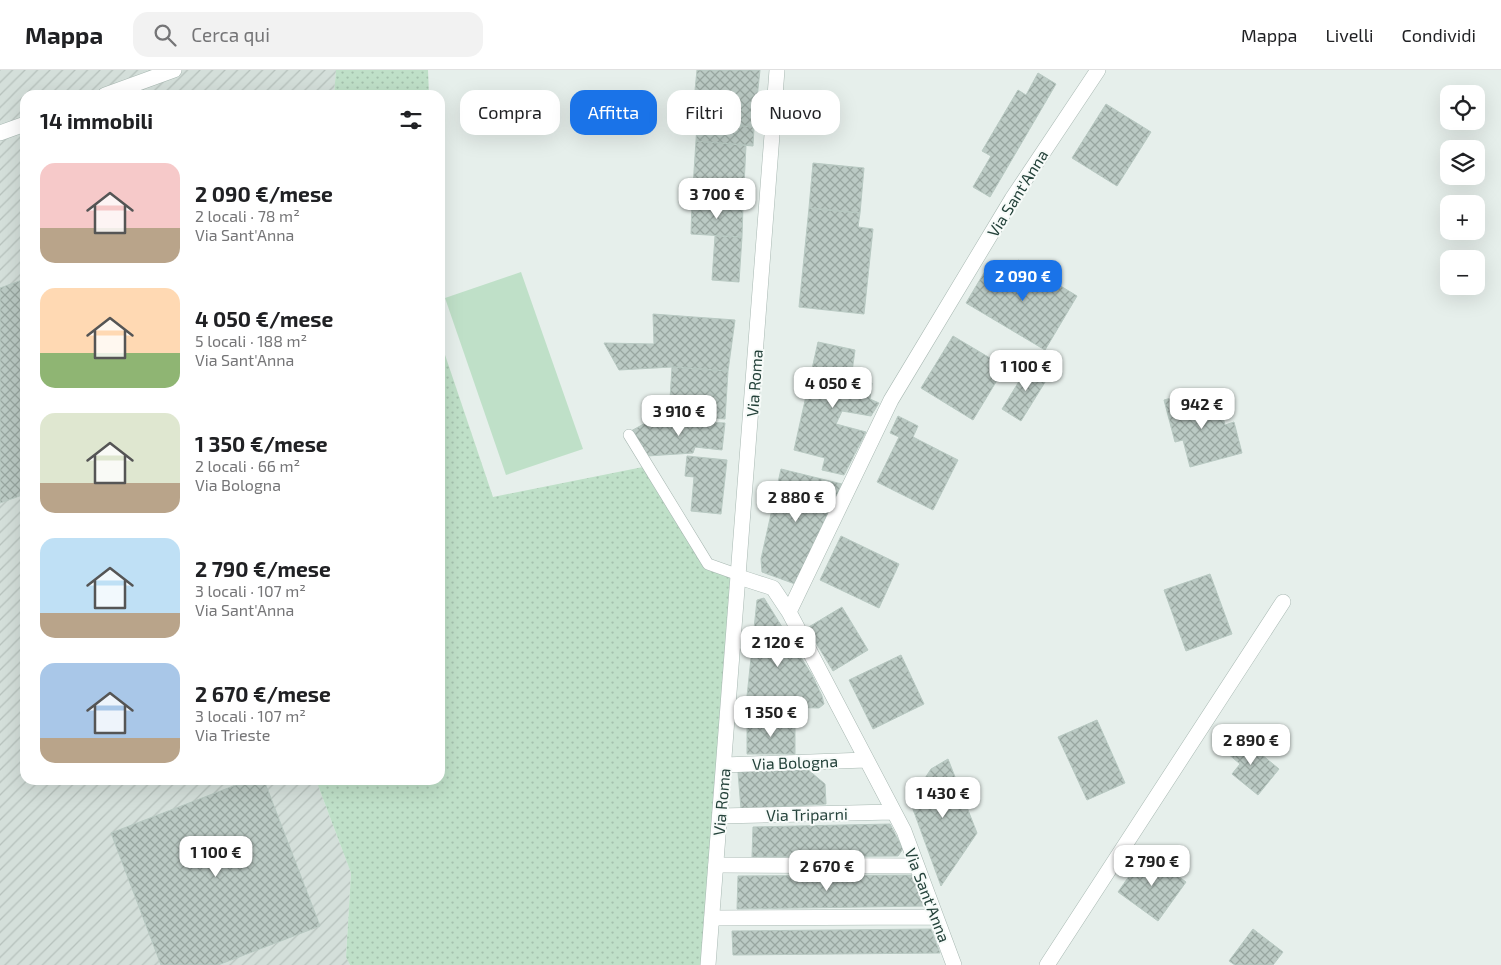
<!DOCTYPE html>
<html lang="it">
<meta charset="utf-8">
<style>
:root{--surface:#fff;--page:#f2f2f2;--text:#202124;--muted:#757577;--line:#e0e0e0;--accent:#1a73e8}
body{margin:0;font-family:"Exo 2",sans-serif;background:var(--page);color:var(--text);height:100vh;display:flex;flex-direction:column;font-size:19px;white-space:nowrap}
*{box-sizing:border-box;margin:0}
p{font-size:16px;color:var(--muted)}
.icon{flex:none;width:28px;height:28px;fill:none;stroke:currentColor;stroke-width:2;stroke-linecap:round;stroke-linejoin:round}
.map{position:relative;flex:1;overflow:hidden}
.details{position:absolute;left:20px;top:20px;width:425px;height:695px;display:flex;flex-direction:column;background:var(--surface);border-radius:15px;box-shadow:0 5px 20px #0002}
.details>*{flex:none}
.banner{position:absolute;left:460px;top:20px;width:475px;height:45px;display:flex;gap:10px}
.buttons{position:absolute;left:1440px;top:15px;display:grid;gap:10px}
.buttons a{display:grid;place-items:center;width:45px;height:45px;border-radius:10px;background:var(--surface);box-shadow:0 5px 20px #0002;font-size:25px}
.price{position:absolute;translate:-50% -42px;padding:0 11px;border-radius:10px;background:#fff;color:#222;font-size:16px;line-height:32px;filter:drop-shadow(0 1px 2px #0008)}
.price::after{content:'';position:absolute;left:50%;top:30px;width:15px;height:11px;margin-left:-8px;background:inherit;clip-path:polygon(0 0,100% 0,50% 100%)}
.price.selected{background:var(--accent);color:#fff}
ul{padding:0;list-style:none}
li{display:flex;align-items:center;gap:15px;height:125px;padding:0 20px}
li span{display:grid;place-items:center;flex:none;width:140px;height:100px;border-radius:15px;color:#555}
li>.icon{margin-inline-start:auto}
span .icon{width:60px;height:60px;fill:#fffc;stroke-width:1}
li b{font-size:21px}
h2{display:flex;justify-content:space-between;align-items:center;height:60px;padding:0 20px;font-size:21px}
.tag{padding:0 18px;border-radius:15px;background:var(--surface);box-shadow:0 5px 20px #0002;font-size:18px;line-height:45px}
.tag.selected{background:var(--accent);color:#fff}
header{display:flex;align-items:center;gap:30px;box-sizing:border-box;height:70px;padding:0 25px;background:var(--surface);border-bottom:1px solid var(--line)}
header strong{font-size:24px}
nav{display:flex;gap:28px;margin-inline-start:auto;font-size:18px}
.search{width:350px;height:45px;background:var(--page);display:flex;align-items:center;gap:12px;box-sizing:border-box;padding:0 18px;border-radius:15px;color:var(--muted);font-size:19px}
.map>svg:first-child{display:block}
.industrial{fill:url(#industrial-furrows)}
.grass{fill:url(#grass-dots)}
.park{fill:#bfe0c8}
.building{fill:url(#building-cross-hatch);stroke:#b8c9c2}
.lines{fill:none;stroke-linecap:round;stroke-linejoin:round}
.service-casing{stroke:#a8b8b2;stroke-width:12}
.minor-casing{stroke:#a8b8b2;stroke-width:16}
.tertiary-casing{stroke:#a8b8b2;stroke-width:16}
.service{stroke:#fff;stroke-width:11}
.minor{stroke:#fff;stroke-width:15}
.tertiary{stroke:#fff;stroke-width:15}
.labels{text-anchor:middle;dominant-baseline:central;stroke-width:4;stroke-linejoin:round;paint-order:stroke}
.street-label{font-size:16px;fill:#24423a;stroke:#f7fbf9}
</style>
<header>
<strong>Mappa</strong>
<div class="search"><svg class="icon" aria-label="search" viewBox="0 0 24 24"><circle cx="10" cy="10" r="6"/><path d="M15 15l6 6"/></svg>Cerca qui</div>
<nav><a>Mappa</a><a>Livelli</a><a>Condividi</a></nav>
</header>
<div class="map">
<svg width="1501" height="895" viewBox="0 0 1501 895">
<defs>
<pattern id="industrial-furrows" width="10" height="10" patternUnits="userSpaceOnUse" patternTransform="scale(1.25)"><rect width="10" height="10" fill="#d4dfda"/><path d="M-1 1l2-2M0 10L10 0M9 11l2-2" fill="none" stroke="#b6c1bc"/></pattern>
<pattern id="grass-dots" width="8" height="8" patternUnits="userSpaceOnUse" patternTransform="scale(1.25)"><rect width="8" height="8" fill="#bfe0c8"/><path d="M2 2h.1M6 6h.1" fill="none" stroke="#a4c1ad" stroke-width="1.8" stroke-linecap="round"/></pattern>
<pattern id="building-cross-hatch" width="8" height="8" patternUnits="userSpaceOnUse" patternTransform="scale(1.25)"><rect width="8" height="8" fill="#bbcac4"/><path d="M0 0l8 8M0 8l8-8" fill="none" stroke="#98a6a0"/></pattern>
</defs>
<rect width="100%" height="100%" fill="#e6efeb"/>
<path class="industrial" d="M0,0h336l-2,25h-309v685h291l35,93 -5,83 4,9h-350z"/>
<path class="grass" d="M336,0h92l1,25h-95z
M440,270l53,157 155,-31 60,98 31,13 -30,388h-359l-4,-8 5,-84 -35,-93h124z"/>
<path class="park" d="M521,202l62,177 -77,26 -61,-177z"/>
<path class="building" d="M697,0h63l-6,57 -62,-6z
M1038,3l18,11 -66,113 -17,-10 18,-31 -9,-5 36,-61 8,5z
M1106,34l45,28 -34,54 -45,-28z
M697,52l57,5 -1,19 -57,-5z
M696,71l50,4 -3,61 -38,-3 1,-15 -13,-1z
M813,93l51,5 -4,45 -51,-5z
M692,132l51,4 -1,31 -51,-3z
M809,138l51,5 -2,14 15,2 -9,85 -65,-7z
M715,166l27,1 -3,45 -27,-2z
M1018,190l59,36 -32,54 -79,-47 25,-42 20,11z
M25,209v215l-25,9v-215z
M653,244l82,6 -7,51 -56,-4 -53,3 -15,-27 50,1z
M953,266l52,31 -32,53 -52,-32z
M818,272l37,8 -4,29 21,4 -2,16 9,4 -8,13 -29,-5 -6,13 30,8 -22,43 -22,-5 3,-12 -31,-8z
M1031,292l19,12 -29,47 -19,-12z
M672,297l56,4 -3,48 -56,-4z
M1189,323l3,11 26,-7 7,28 9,-3 8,31 -52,14 -7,-27 -8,2 -11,-42z
M898,346l20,10 -5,11 45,23 -25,50 -56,-28 22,-45 -9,-4z
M651,350l74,3 -3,27 -27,-3 -2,6 -46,3 -16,-25z
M687,386l40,4 -6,54 -30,-3 3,-34 -9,-1z
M781,399l61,15 -47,100 -33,-12 -1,-13z
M841,466l58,28 -20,44 -59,-28z
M1210,504l22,60 -46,17 -22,-61z
M764,528l48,77 10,21 2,8 -5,4 -73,-2 11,-106z
M842,537l26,43 -35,21 -26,-43z
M901,585l23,49 -51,25 -24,-49z
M1097,650l28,63 -38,17 -29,-63z
M747,652h48v32h-48z
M1239,666l40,33 -21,26 -26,-21 8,-10 -14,-12z
M948,689l29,74 -36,53 -31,-85 21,-32z
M806,698l19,16 1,20 -85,5 -3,-37z
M249,710h15l56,146 -102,39h-57l-50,-132z
M890,754l13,25 -5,7 -146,1 1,-30z
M1146,782l40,30 -28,39 -40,-29z
M912,805l14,31 -189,3 1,-33z
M931,859l9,24 -207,2 -1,-24z
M1253,859l30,23 -10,13h-38l-6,-4z"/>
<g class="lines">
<defs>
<path id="service" d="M629,365l79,129 31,11"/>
<path id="minor" d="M105,25l69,-25
M0,63l25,-9
M739,507l34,11 16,24 115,219 50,134
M789,542l102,-212 121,-201 86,-129
M724,695l142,-5
M720,746l173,-4
M716,795l201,1
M712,848l224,-1
M1047,895l236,-363"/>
<path id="tertiary" d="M708,895l69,-895"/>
</defs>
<use href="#service" class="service-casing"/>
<use href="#minor" class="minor-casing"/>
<use href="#tertiary" class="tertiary-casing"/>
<use href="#service" class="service"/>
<use href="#minor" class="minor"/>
<use href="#tertiary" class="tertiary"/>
</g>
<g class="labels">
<g class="street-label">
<text transform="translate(1017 123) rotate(-58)">Via Sant'Anna</text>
<text transform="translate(754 313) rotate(-86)">Via Roma</text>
<text transform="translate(795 692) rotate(-2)">Via Bologna</text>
<text transform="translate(721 732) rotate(-85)">Via Roma</text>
<text transform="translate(807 744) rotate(-1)">Via Triparni</text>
<text transform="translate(928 825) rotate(69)">Via Sant'Anna</text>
</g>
</g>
</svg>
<div class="buttons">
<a><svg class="icon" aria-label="locate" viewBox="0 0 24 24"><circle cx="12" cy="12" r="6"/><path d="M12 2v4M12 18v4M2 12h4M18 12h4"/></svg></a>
<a><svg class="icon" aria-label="layers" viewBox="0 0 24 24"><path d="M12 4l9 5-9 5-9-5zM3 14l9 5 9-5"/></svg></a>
<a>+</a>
<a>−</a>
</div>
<b class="price" style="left:717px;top:150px">3 700 €</b>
<b class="price selected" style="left:1023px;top:232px">2 090 €</b>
<b class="price" style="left:1026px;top:322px">1 100 €</b>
<b class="price" style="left:833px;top:339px">4 050 €</b>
<b class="price" style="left:1202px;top:360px">942 €</b>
<b class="price" style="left:679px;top:367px">3 910 €</b>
<b class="price" style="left:796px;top:453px">2 880 €</b>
<b class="price" style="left:778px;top:598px">2 120 €</b>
<b class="price" style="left:771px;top:668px">1 350 €</b>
<b class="price" style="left:1251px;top:696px">2 890 €</b>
<b class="price" style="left:943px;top:749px">1 430 €</b>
<b class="price" style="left:216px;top:808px">1 100 €</b>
<b class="price" style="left:1152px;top:817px">2 790 €</b>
<b class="price" style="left:827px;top:822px">2 670 €</b>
<div class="banner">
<a class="tag">Compra</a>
<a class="tag selected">Affitta</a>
<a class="tag">Filtri</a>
<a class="tag">Nuovo</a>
</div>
<section class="details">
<h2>14 immobili<svg class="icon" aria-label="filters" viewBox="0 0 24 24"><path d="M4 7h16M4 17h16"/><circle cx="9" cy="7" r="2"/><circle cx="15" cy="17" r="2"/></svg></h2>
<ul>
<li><span style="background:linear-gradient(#f6c9c9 65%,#b9a48a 0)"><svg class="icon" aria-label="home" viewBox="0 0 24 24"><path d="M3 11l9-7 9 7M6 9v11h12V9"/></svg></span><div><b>2 090 €/mese</b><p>2 locali · 78 m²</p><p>Via Sant'Anna</p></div></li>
<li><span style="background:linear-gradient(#ffd9b3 65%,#8fb573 0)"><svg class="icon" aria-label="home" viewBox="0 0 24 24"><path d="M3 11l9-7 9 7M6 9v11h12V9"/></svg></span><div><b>4 050 €/mese</b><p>5 locali · 188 m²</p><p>Via Sant'Anna</p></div></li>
<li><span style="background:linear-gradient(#dfe7d0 70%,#b9a48a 0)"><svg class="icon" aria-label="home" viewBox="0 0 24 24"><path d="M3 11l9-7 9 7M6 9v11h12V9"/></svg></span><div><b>1 350 €/mese</b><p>2 locali · 66 m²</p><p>Via Bologna</p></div></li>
<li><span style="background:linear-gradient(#bfe0f5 75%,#b9a48a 0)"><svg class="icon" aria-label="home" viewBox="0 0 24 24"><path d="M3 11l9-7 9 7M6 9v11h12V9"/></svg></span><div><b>2 790 €/mese</b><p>3 locali · 107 m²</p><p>Via Sant'Anna</p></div></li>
<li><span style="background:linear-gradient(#a9c7e8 75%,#b9a48a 0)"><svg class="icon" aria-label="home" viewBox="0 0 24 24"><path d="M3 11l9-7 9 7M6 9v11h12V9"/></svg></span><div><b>2 670 €/mese</b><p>3 locali · 107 m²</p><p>Via Trieste</p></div></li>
</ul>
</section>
</div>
